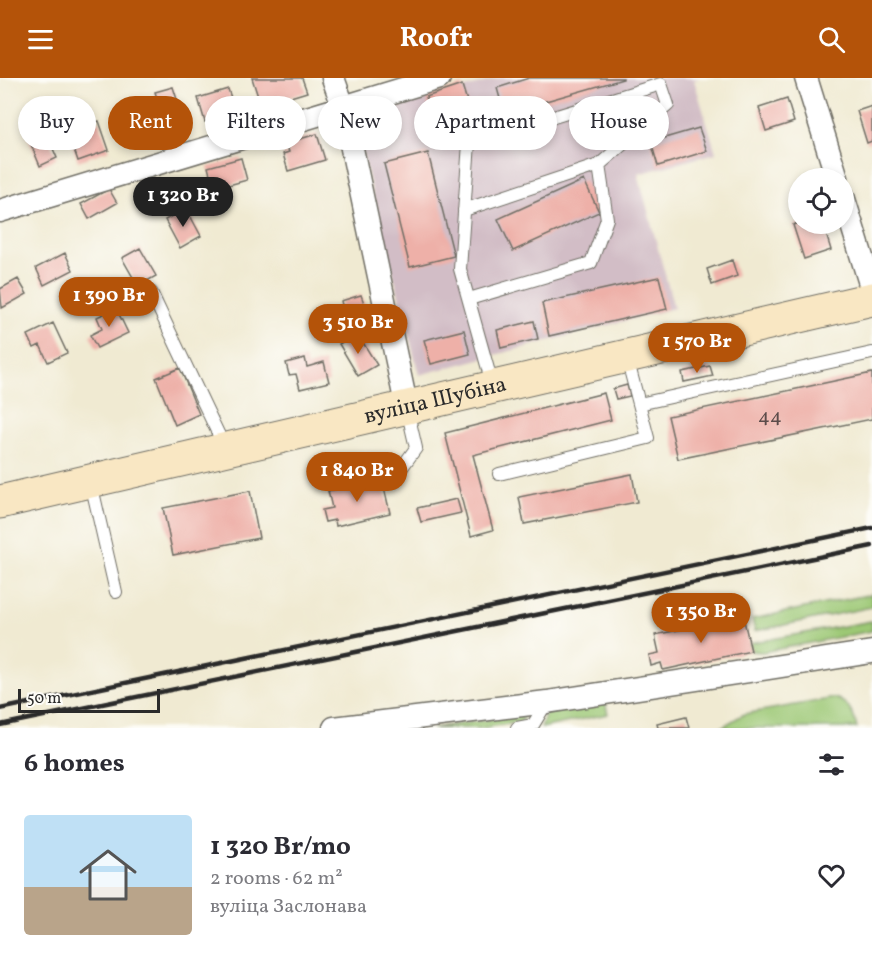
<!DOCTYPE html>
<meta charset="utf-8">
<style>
:root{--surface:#fff;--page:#f2f2f3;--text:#2b2b33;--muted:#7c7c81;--line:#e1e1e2;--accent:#b45309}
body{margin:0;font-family:Vollkorn,serif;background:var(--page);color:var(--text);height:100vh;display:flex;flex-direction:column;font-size:22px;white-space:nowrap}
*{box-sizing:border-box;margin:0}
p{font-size:20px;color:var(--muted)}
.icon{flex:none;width:33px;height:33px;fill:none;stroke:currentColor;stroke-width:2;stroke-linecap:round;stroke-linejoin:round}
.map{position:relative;height:650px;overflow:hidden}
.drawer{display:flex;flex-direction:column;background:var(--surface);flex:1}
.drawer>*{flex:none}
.guide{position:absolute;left:18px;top:18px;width:837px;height:54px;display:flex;gap:12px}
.buttons{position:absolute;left:788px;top:90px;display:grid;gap:12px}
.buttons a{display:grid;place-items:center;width:66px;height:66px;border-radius:50%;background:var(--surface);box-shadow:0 3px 9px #0003;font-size:30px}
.scale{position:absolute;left:18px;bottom:15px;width:142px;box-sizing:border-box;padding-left:6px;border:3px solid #2b2b2b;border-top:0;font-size:16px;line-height:21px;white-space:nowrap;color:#2b2b2b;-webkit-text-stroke:4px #fdfcf7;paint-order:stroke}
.price{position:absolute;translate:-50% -51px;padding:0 14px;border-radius:21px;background:var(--accent);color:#fff;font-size:20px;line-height:39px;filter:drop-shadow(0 2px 3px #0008)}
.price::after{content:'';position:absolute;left:50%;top:36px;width:18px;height:14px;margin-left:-9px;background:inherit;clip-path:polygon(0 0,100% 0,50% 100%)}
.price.current{background:#222;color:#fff}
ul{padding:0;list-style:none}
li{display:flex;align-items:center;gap:18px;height:150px;padding:0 24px}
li+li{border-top:2px solid var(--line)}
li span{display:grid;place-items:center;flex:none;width:168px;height:120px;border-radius:6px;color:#555}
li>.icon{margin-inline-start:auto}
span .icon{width:72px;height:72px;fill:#fffc;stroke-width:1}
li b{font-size:26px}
h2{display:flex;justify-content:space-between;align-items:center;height:72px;padding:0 24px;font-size:26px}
.pill{padding:0 21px;border-radius:27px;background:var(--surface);box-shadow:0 3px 9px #0003;font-size:21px;line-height:54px}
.pill.current{background:var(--accent);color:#fff}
header{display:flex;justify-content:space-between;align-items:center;height:78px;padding:0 24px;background:var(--accent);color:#fff;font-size:27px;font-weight:700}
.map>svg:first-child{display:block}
.industrial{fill:#d2bdc6}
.green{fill:#9cc875;stroke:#647a50;stroke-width:1.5}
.building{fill:#eeb0a8}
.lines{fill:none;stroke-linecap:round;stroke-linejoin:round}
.lane-casing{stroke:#706e65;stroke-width:14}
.street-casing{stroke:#706e65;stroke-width:25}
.secondary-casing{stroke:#706e65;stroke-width:35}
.lane{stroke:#fff;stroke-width:12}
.street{stroke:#fff;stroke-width:22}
.secondary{stroke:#f9e7c3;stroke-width:33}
.rail{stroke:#2b2b2b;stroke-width:4.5}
.labels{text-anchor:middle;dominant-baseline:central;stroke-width:4.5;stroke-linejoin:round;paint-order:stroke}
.number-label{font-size:20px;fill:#5c4c4a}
.street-label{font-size:22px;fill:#2b2b2b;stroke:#fdfcf7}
</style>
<header><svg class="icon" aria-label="menu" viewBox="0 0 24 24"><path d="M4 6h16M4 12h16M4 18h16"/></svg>Roofr<svg class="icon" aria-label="search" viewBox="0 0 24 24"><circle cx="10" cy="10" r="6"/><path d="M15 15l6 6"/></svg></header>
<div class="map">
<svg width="872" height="650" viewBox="0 0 872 650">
<rect width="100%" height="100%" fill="#fdfcf7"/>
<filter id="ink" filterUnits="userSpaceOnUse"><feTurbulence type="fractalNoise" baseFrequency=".0167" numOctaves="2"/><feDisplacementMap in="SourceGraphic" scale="12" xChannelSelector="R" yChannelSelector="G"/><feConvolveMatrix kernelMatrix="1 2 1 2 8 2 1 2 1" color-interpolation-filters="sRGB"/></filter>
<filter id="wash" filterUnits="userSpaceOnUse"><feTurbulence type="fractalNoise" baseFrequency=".008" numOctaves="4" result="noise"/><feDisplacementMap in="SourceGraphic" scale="24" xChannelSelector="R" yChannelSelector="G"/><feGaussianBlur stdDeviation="1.35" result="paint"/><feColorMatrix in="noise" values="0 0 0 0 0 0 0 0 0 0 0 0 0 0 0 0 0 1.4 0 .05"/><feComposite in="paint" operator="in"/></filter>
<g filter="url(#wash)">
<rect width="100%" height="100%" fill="#f0ead2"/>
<path class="industrial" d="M500,0h200l-6,2 22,73 -78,21 36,134 -255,67 -65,-255z"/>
<path class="green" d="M872,516v13l-117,24 -3,-12z
M872,543v10l-109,21 -12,-1 -2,-8z
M835,620c14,5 19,16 22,30h-137l24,-14z
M605,623l3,13 -67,14 5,-16z
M520,637l4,1 -3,6 -41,6h-48z"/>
<g id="blocks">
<path class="building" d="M252,0h50l5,14 -46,14z
M529,0h94v1l-119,34 -7,-25z
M462,7l8,26 -37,12 -7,-26z
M173,9l12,37 -18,6 -12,-38z
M228,11l8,24 -31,9 -7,-24z
M787,21l7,23 -28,9 -7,-23z
M872,28v35l-5,2 -10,-32z
M99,43l10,29 -31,11 -8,-23 7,-2 -2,-7z
M44,50l13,30 -17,8 -13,-31z
M699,50l8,23 -49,15 -7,-24z
M317,56l8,26 -37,11 -5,-17 6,-2 -3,-9z
M428,75l26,103 -44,11 -26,-103z
M241,80l6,22 -33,9 -6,-22z
M584,102l15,32 -86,39 -15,-32z
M109,111l8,14 -28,16 -8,-15z
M186,130l15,28 -21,12 -15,-28z
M798,145l25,1 8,26 -27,9 -11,-34z
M140,170l16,28 -18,10 -16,-28z
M65,175l8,17 -29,15 -8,-17z
M732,182l5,16 -25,9 -5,-16z
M659,199l8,32 -118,27 -7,-33z
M18,201l9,15 -25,14 -2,-19z
M361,217l7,19 -21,6 -1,-5 -23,9 -4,-10 23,-9 -1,-4z
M116,230l12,25 -31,15 -7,-13 12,-6 -5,-12z
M534,243l4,18 -37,9 -4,-18z
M53,245l14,30 -19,9 -8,-17 -6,3 -6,-13z
M464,252l6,24 -39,10 -7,-24z
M357,255l20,32 -19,11 -19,-32z
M305,280l2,9 17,-5 5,20 -29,7 -4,-15 -7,1 -3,-12z
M710,288l3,10 -29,6 -2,-10z
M180,290l19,46 -24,11 -19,-47z
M872,295v46l-194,40 -10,-43z
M627,307l3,11 -14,3 -3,-10z
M604,315l7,27 -138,35 20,75 -22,6 -26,-103z
M632,396l5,28 -113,22 -5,-27z
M382,401l8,34 -54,13 -1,-6 -10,2 -3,-12 10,-2 -4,-17z
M250,413l9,47 -86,17 -10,-47z
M457,421l4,14 -40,9 -4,-14z
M743,538l8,35 -88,19 -2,-7 -10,3 -2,-11 10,-2 -4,-18z
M686,639l3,11h-31l-1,-4z"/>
</g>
</g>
<g filter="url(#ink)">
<use href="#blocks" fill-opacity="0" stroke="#706e65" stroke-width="1.5"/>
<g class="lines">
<defs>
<path id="lane" d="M464,132l135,-45
M151,214l74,156
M469,221l122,-36 16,-44 -8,-54 69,-60 -7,-21 -192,59 -9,126 33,118
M639,326l233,-51
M403,388l13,-18 -9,-39
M499,396l149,-36 -21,-80
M91,405l25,109
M517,650l16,-3 14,-23"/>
<path id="street" d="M333,0l10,28 64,303
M806,0l31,100
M843,118l29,94
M0,133l439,-133
M334,650l213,-26 325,-50"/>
<g id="secondary">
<path id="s1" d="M0,424l872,-203"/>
</g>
</defs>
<use href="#lane" class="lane-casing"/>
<use href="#street" class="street-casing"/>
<use href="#secondary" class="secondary-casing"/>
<use href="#lane" class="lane"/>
<use href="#street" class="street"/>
<use href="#secondary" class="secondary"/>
<path class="rail" d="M0,631l872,-181
M0,647l872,-179"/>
</g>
</g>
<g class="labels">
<g class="number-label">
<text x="770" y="339">44</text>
</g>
<g class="street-label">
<text stroke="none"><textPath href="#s1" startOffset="447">вуліца Шубіна</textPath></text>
</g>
</g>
</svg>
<div class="buttons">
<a><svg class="icon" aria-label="locate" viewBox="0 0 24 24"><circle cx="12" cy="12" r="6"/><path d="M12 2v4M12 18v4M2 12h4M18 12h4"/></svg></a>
</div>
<div class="scale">50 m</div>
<b class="price current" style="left:183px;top:150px">1 320 Br</b>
<b class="price" style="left:109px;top:250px">1 390 Br</b>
<b class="price" style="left:358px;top:277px">3 510 Br</b>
<b class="price" style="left:697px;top:296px">1 570 Br</b>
<b class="price" style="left:357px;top:425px">1 840 Br</b>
<b class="price" style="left:701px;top:566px">1 350 Br</b>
<div class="guide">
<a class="pill">Buy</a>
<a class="pill current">Rent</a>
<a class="pill">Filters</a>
<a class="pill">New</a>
<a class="pill">Apartment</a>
<a class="pill">House</a>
</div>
</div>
<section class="drawer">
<h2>6 homes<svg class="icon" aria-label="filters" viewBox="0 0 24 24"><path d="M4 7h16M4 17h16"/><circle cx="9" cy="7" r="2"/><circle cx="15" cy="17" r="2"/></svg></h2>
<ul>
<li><span style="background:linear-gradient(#bfe0f5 60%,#b9a48a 0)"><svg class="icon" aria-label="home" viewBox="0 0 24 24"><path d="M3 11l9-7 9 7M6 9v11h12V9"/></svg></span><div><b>1 320 Br/mo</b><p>2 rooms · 62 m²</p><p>вуліца Заслонава</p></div><svg class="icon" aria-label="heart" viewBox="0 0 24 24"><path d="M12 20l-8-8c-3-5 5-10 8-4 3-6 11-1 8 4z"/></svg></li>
</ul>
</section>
